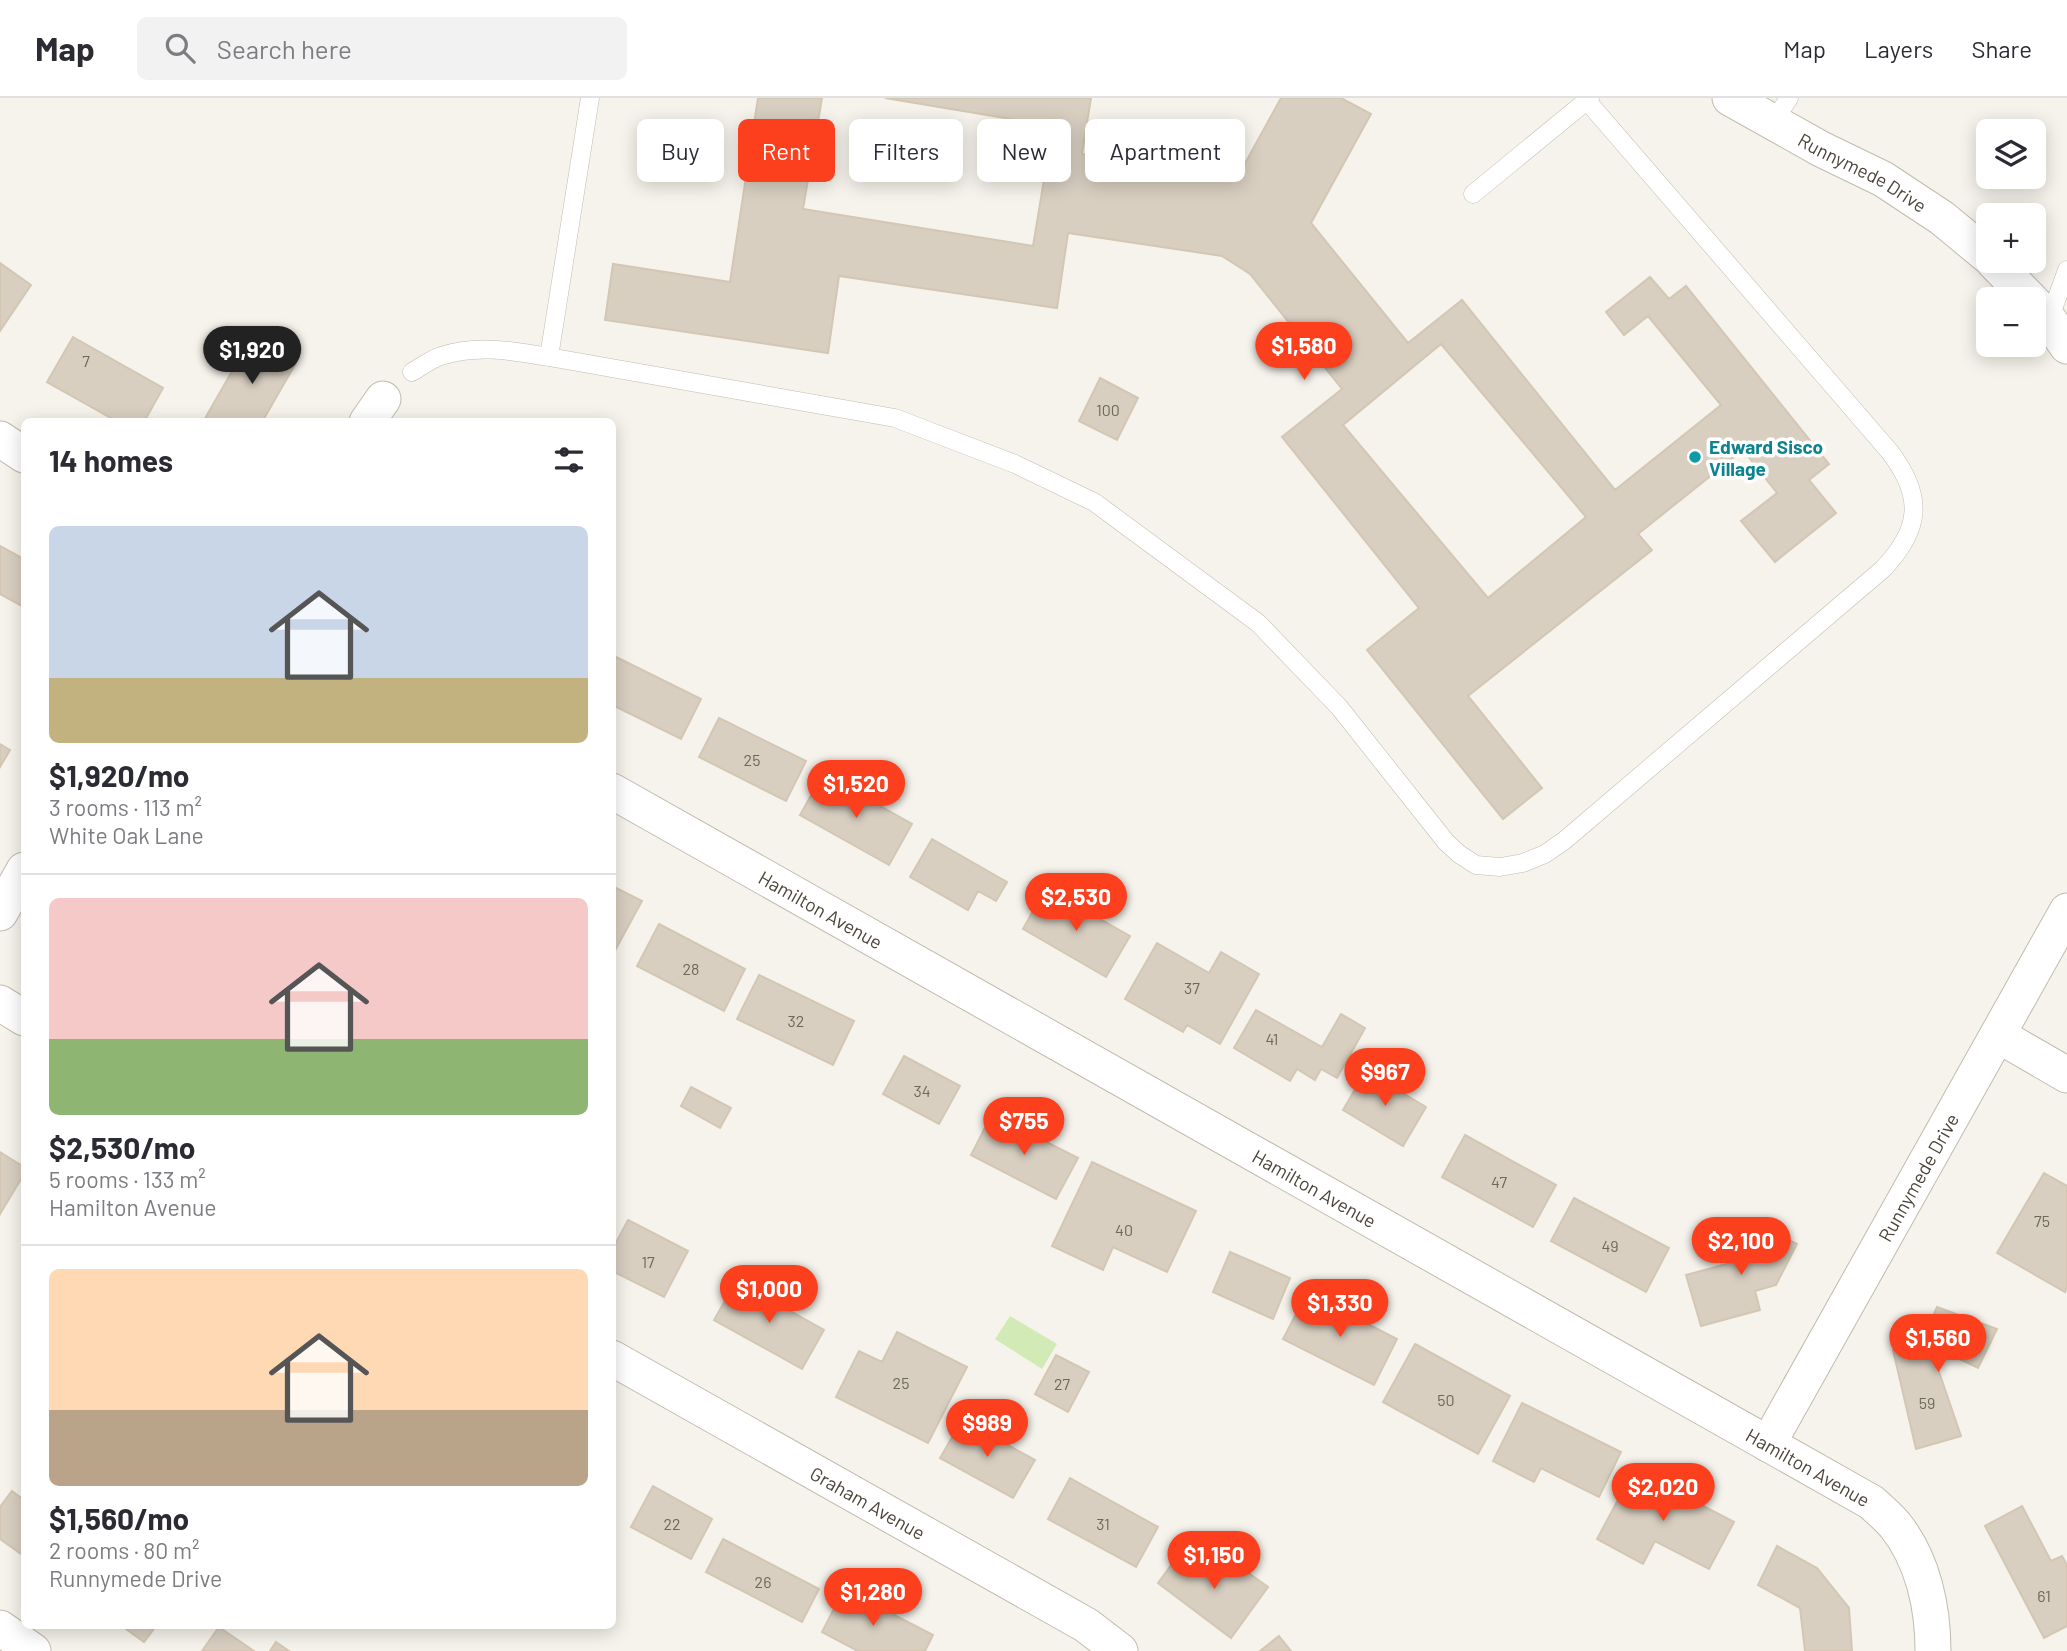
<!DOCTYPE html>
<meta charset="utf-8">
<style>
:root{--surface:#fff;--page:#f2f2f3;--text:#2b2b33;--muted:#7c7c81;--line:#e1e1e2;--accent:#fc3f1d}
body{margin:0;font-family:Barlow,sans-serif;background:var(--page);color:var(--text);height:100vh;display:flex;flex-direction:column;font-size:26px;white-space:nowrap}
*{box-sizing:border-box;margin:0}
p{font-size:23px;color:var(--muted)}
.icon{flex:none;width:38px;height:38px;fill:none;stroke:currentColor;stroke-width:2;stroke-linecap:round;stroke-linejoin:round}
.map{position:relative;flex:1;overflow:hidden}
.sheet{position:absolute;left:21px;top:320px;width:595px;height:1211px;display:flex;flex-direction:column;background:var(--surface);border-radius:10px;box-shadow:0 4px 18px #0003}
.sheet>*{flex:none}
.banner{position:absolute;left:637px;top:21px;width:665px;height:63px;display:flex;gap:14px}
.controls{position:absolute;left:1976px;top:21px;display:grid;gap:14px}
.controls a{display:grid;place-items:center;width:70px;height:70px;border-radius:10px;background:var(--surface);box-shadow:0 4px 18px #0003;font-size:35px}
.price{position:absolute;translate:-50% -60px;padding:0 16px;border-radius:24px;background:var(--accent);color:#fff;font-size:23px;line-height:46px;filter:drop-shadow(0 2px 4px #0008)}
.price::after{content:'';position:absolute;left:50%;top:42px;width:21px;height:16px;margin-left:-10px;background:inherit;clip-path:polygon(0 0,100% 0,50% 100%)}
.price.on{background:#222;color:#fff}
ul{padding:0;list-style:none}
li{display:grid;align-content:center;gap:14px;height:371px;padding:0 28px}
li+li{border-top:2px solid var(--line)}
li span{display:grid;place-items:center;height:217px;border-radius:10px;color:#555}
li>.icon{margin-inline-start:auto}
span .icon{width:126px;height:126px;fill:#fffc;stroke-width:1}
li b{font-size:30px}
h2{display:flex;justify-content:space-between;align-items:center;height:84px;padding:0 28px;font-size:30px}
.chip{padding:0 24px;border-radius:10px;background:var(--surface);box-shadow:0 4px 18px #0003;font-size:24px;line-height:63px}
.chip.on{background:var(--accent);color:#fff}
header{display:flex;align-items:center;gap:42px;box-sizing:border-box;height:98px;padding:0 35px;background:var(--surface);border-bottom:2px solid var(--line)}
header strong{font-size:33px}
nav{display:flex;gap:38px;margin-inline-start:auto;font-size:24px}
.search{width:490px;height:63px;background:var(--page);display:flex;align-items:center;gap:18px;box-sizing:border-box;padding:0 24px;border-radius:10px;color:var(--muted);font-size:26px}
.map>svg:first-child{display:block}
.green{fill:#d2eab5}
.building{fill:#d8cfc1;stroke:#d3c7b4;stroke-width:2;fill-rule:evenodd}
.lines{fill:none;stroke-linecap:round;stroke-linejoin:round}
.lane-casing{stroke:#c2bbae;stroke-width:19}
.street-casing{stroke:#c2bbae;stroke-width:37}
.lane{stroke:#fff;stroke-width:18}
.street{stroke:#fff;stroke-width:35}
.culture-dot{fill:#0f9aa8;stroke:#fff;stroke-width:2.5}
.labels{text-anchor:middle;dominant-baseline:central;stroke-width:7;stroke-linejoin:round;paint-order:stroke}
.number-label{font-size:16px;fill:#6e675b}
.street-label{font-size:19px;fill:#4b4439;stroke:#fff}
.culture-label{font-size:19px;font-weight:bold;fill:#0d838f;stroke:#fff;text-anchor:start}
</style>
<header>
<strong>Map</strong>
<div class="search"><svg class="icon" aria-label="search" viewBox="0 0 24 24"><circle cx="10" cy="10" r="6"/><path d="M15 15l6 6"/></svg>Search here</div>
<nav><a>Map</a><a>Layers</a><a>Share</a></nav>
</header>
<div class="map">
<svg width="2067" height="1553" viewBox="0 0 2067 1553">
<rect width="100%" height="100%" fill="#f6f3ec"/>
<path class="green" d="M1010,1218l47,28 -15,25 -47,-30z"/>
<path class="building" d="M758,0h64l-19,111 230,37 20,-120 -168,-28h206l-9,56 155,24 44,-80h60l30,16 -60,109 97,120 54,-43 153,190 106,-85 -73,-89 -24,19 -18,-23 44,-35 19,22 17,-13 143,178 -20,16 27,33 -61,49 -34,-41 36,-28 -34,-43 -105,84 14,16 -184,146 74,92 -39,31 -136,-169 52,-42 -137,-171 60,-48 -92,-115 -28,-18 -154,-23 -11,75 -218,-32 -11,77 -223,-33 8,-56 117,18zM1441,246l145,173 -98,81 -145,-173z
M0,165l31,22 -31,46z
M73,239l90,51 -19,34h-26l-71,-40z
M251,240l45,25 -34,59h-59z
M1100,280l38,20 -21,42 -38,-19z
M0,448l24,13v48l-24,-13z
M612,557l89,44 -20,40 -69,-34z
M719,620l87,43 -20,40 -87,-44z
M0,646l10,6 -10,17z
M823,676l89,50 -23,41 -89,-50z
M932,741l75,43 -11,19 -18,-10 -10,19 -58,-33z
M612,788l30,15 -30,55z
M1046,790l84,48 -24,41 -83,-48z
M659,826l86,45 -21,42 -87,-45z
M1157,845l52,30 12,-21 38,22 -39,70 -33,-19 -4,7 -58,-33z
M759,877l95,46 -21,44 -96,-46z
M1256,912l66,37 19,-33 24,14 -28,50 -16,-9 -6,11 -18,-11 -7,12 -56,-33z
M904,958l56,30 -21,38 -56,-30z
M1366,973l60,36 -23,39 -60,-36z
M691,989l40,21 -11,20 -39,-22z
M992,1016l86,44 -22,41 -85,-44z
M1465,1037l91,50 -23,42 -91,-50z
M0,1054l24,15v7l-24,40z
M1092,1064l104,49 -29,61 -54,-25 -10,23 -51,-24z
M2044,1075l23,13v101l-2,5 -68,-39z
M1574,1100l95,50 -23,44 -95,-51z
M628,1122l60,31 -24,46 -52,-26v-21z
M1754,1124l43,22 -21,41 -21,6 5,19 -59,16 -15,-51 48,-13z
M1230,1154l60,26 -17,41 -60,-27z
M736,1183l88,49 -22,39 -88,-49z
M1307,1195l90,46 -23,46 -91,-46z
M1937,1209l60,22 -19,39 -37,-18 -6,10 26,76 -45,13 -23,-99 27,-5z
M897,1234l70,35 -39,76 -92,-46 23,-46 23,11z
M1415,1246l95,52 -32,58 -95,-52z
M1056,1257l33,17 -21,40 -33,-18z
M1522,1305l99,49 -22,45 -58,-29 -7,14 -41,-21z
M962,1322l73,40 -22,38 -73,-40z
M1634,1372l100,52 -25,47 -54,-28 -12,23 -46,-25z
M1070,1380l88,49 -22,40 -88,-48z
M653,1388l59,33 -21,40 -60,-32z
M12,1393l12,9v56l-24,-17v-32z
M2022,1408l29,55 11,-5 5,9v61l-23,12 -59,-112z
M723,1441l96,50 -17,33 -96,-50z
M1777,1448l40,22 32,40 3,43h-47l-5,-43 -42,-23z
M1183,1451l36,27 11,-16 38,27 -37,51 -73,-55z
M844,1491l89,46 -8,16h-67l-36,-19z
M122,1528h34l-12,16z
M219,1529l35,24h-52z
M1279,1538l12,15h-31z
M276,1544l13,9h-19z"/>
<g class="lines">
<defs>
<path id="lane" d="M590,0l-41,259 346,61 120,46 79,38 164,121 81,84 107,135 13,12 17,11 24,2 23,-4 22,-9 20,-14 318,-271c38,-40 41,-72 7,-117l-302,-350
M1773,24l16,-24
M1473,96l117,-96
M2049,222l18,-50
M412,274c9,-5 19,-13 29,-16 36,-12 72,-5 108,1"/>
<g id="street">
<path id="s1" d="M1730,0l91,51 62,30 59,39 46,38"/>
<path d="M1993,163l37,38"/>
<path d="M2034,205l15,17 18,26"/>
<path d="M367,324l16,-23"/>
<path d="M0,341l24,16"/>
<path id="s2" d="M612,693l1259,711c8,7 17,15 24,23 28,35 38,82 38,126"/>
<path d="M0,815l24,-43"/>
<path d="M0,905l24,15"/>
<path d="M1998,937l69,40"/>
<path id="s3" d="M612,1260l474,267 34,26"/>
<path id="s4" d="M1768,1346l299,-533"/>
<path d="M0,1530l33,23"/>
</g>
</defs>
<use href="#lane" class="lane-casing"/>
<use href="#street" class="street-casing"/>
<use href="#lane" class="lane"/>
<use href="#street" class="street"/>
</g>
<circle class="culture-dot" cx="1695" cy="359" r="7"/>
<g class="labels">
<g class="number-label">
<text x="86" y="262">7</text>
<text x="1108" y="311">100</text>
<text x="752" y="661">25</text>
<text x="691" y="870">28</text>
<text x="1192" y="889">37</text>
<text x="796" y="922">32</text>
<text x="1272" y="940">41</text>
<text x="922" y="992">34</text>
<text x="1499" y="1083">47</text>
<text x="2042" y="1122">75</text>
<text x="1124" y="1131">40</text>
<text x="1610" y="1147">49</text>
<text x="648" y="1163">17</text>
<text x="901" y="1284">25</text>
<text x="1062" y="1285">27</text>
<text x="1446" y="1301">50</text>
<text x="1927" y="1304">59</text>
<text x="672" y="1425">22</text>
<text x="1103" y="1425">31</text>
<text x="763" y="1483">26</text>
<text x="2044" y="1497">61</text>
</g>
<g class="street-label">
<text stroke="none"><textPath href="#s1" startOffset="152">Runnymede Drive</textPath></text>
<text stroke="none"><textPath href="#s2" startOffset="240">Hamilton Avenue</textPath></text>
<text stroke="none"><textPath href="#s4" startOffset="306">Runnymede Drive</textPath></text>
<text stroke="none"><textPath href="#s2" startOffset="807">Hamilton Avenue</textPath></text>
<text stroke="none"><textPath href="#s2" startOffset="1374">Hamilton Avenue</textPath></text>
<text stroke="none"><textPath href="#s3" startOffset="294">Graham Avenue</textPath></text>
</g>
<g class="culture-label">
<text x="1709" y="348">Edward Sisco<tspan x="1709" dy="22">Village</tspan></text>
</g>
</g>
</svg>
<div class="controls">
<a><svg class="icon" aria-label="layers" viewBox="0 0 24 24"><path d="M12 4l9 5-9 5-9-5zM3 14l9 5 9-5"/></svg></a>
<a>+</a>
<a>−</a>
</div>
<b class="price" style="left:1304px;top:284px">$1,580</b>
<b class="price on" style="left:252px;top:288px">$1,920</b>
<b class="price" style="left:856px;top:722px">$1,520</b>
<b class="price" style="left:1076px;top:835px">$2,530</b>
<b class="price" style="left:1385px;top:1010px">$967</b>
<b class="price" style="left:1024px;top:1059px">$755</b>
<b class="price" style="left:1741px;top:1179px">$2,100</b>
<b class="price" style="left:769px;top:1227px">$1,000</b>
<b class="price" style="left:1340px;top:1241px">$1,330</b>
<b class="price" style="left:1938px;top:1276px">$1,560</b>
<b class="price" style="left:987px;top:1361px">$989</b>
<b class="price" style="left:1663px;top:1425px">$2,020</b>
<b class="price" style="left:1214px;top:1493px">$1,150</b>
<b class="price" style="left:873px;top:1530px">$1,280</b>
<div class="banner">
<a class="chip">Buy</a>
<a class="chip on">Rent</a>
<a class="chip">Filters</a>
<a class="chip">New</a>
<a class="chip">Apartment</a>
</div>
<section class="sheet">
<h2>14 homes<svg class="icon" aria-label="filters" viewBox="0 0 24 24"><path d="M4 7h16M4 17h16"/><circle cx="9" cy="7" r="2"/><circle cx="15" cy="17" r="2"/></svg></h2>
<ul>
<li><span style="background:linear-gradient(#c9d6e8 70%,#c2b280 0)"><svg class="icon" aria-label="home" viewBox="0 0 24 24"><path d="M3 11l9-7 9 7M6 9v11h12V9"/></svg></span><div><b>$1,920/mo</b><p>3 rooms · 113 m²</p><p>White Oak Lane</p></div></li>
<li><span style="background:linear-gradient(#f6c9c9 65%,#8fb573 0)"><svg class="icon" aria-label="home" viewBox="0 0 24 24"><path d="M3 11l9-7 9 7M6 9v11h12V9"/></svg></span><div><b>$2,530/mo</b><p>5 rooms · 133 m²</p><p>Hamilton Avenue</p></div></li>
<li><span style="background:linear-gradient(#ffd9b3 65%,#b9a48a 0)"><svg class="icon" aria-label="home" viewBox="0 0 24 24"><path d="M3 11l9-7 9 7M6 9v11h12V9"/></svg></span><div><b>$1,560/mo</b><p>2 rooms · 80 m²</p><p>Runnymede Drive</p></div></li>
</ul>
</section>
</div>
